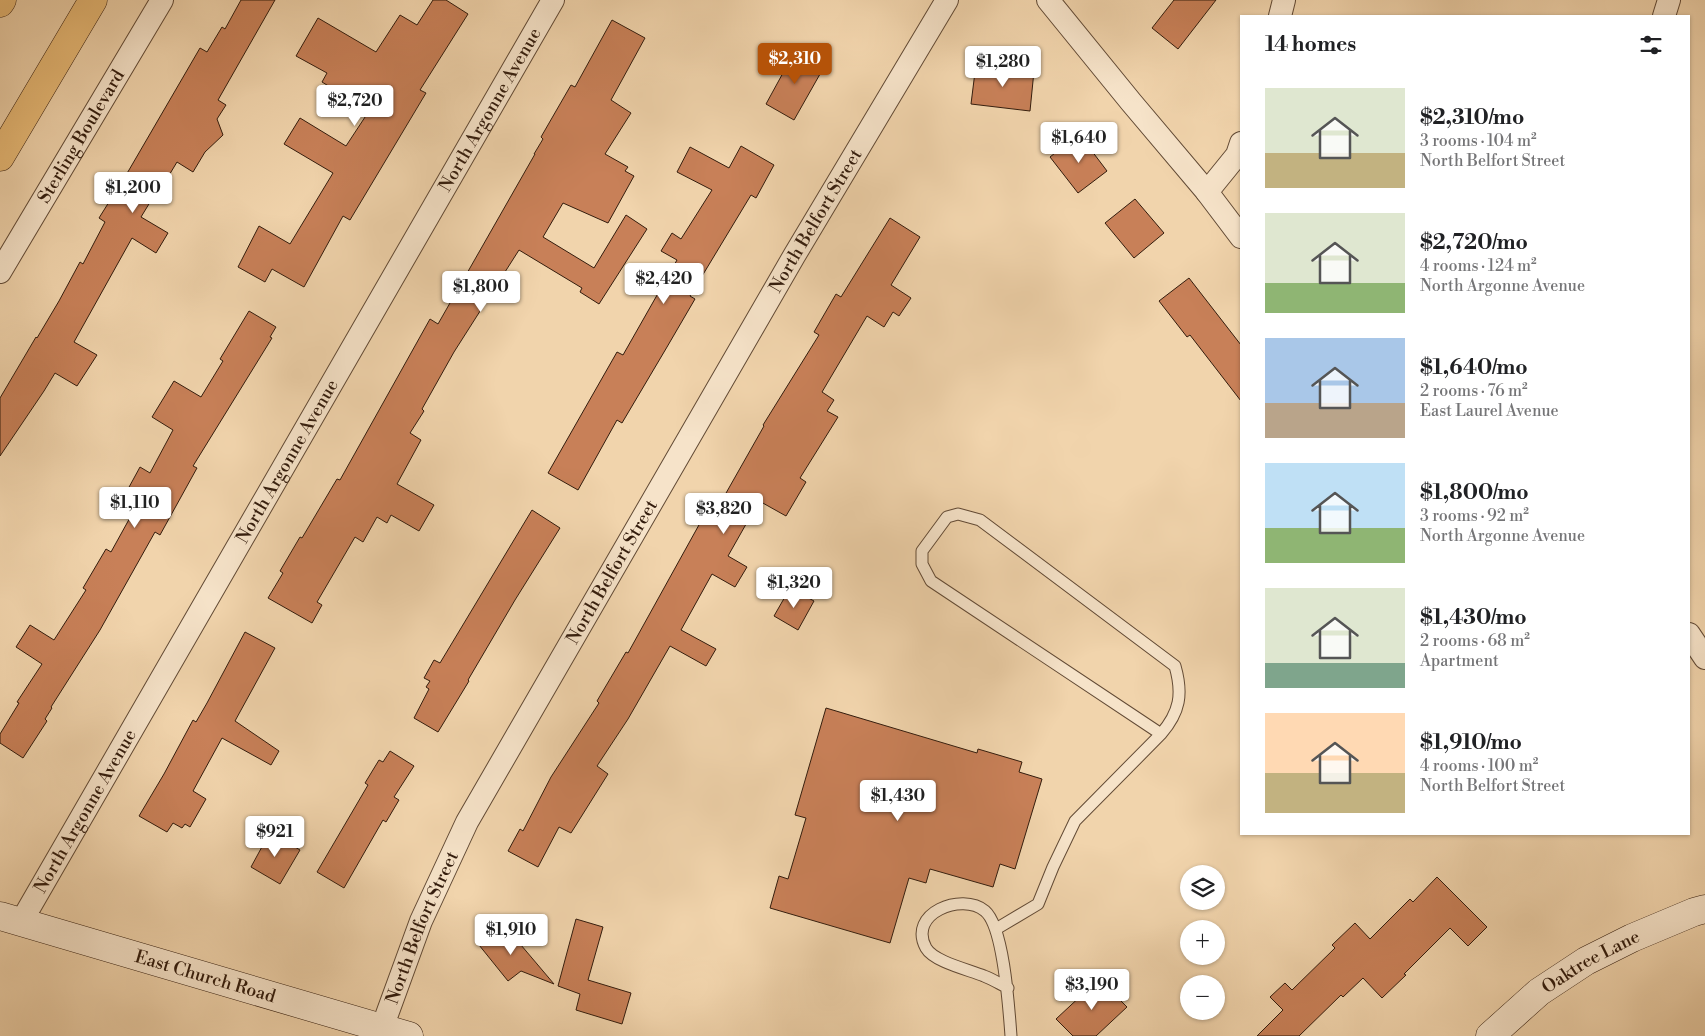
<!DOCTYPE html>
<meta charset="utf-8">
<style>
:root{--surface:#fff;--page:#f2f2f2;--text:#202124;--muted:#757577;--accent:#b45309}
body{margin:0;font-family:"Libre Bodoni",serif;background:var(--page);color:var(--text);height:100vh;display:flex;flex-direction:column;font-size:19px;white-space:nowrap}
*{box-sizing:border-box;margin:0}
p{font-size:16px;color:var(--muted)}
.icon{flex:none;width:28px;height:28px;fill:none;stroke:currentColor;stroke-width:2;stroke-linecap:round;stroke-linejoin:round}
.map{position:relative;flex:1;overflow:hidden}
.panel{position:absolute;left:1240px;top:15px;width:450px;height:820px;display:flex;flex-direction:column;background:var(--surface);border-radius:0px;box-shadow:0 1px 4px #0004}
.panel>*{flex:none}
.tools{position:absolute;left:1180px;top:865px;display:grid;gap:10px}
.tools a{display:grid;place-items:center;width:45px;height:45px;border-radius:50%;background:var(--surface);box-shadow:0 1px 4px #0004;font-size:25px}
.price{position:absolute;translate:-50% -42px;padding:0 11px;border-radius:5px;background:#fff;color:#222;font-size:16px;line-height:32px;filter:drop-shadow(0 1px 2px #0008)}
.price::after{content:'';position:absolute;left:50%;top:30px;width:15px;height:11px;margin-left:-8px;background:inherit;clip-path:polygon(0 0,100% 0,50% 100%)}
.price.active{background:var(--accent);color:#fff}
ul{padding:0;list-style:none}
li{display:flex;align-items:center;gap:15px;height:125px;padding:0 25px}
li span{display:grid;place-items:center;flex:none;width:140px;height:100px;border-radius:0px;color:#555}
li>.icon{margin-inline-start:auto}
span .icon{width:60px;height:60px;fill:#fffc;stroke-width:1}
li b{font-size:21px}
h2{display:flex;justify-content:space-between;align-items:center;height:60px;padding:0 25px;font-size:21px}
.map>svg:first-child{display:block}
.building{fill:#c88058;stroke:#331c0d}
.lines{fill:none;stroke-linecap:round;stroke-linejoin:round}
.lane-casing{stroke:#624a35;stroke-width:13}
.street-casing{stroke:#624a35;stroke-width:24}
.secondary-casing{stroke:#331c0d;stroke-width:29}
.primary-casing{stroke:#331c0d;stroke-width:29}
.lane{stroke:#f6e3c9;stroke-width:11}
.street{stroke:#f6e3c9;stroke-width:22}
.secondary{stroke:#f6e3c9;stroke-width:28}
.primary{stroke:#e8ba76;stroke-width:28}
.labels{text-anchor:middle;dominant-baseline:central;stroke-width:4;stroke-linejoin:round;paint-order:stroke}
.street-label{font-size:18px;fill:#331c0d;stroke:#f6e3c9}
</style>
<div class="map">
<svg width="1705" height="1036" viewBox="0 0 1705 1036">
<rect width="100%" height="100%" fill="#f1d4ac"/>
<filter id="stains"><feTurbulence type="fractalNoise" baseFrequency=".004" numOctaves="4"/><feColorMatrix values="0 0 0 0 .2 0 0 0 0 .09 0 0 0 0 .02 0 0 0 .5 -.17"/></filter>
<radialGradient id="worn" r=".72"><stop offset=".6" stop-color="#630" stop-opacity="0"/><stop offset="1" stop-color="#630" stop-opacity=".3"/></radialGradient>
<path class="building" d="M241,0h34l-57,100 8,5 -9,14 6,16 -18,17 -12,20 -16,-10 -9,15 -2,-1 -25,41 27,16 -12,20 -24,-15 -58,104 23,13 -20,31 -22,-13 -11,18 -44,65v-58l36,-61 1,1 22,-37 21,-39 3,2 22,-42 -6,-4 30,-48 71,-122 7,4 15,-25 3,2z
M433,0h13l22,14 -48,76 6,3 -76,127 -7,-4 -39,71 -32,-18 -7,13 -27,-15 21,-41 31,18 43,-71 -49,-29 16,-26 46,28 23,-35 -47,-29 5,-9 -31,-17 22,-38 58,34 24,-37 17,10z
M1174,0h42l-38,49 -26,-21z
M612,20l33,18 -34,62 20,13 -26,41 23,13 -3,4 9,5 -26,47 -45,-20 -20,34 51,31 32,-53 21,14 -48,75 -19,-12 2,-4 -63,-38 -65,102 -32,57 2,2 -14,22 11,7 -24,44 37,21 -15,26 -28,-16 -4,8 -10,-6 -14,25 -8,-5 -38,65 5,3 -10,18 -44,-25 15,-25 -3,-2 20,-34 2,1 35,-59 3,1 90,-161 8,5 97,-170h-1l9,-15 -2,-2 30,-52 4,2z
M795,51l29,16 -30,53 -28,-16z
M976,64l58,7 -4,40 -59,-7z
M1079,134l28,37 -29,22 -28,-36z
M741,146l33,19 -18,33 -5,-3 -61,101 5,3 -28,48 -45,76 -5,-3 -39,70 -30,-17 69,-121 6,3 54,-95 -16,-9 11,-18 9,6 31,-49 -35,-18 13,-25 39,21z
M1135,199l29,34 -30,25 -29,-35z
M890,218l30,19 -29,48 20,13 -12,18 -6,-4 -9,15 -17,-11 -45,76 12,8 -7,11 11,6 -38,61 6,4 -20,34 -25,-14 -1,1h-2l-30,53 19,11 -12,20 -23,-13 -31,56 35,19 -10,17 -36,-20 -42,73 -31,47 11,8 -37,59 -12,-6 -21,40 -30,-16 12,-22 3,2 28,-54 48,-74 -2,-2 29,-49 2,1 82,-148 7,4 47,-83 -1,-1 56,-90 -5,-3 22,-38 5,3z
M1189,278l52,67v56l-51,-66 -3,2 -28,-36z
M249,311l27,16 -6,10 2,1 -79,128 4,2 -37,67 -5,-3 -55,98 -49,77 1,1 -7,11 2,2 -24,37 -23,-15v-9l19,-31 -2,-1 25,-38 -26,-17 14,-22 24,15 32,-50 -3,-2 23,-39 5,3 31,-56 -14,-7 12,-22 10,6 23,-43 -21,-13 22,-36 27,16 22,-36 -3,-2z
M532,510l28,18 -45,72 -47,80 1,1 -31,51 -24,-14 15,-29 -3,-2 4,-6 -6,-3 10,-18 6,3z
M790,588l24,13 -16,29 -24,-14z
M245,632l30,16 -40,73 44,30 -8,14 -49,-27 -29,53 13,8 -16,28 -5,-3 -3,4 -9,-5 -6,9 -28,-16 25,-42 29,-54 3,2 11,-19z
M826,708l151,45 1,-4 44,13 -3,10 23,7 -27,90 -15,-5 -7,23 -63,-18 -4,14 -17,-5 -19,65 -120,-35 9,-32 9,3 18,-61 -11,-3z
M390,751l24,15 -20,31 5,3 -13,22 -3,-2 -39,68 -27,-16 51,-87 -3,-2 14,-23 4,2z
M270,832l30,18 -20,34 -29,-17z
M1437,877l50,50 -19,19 -18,-18 -46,46 2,1 -24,23 -19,-20 -20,19 -2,-2 -42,41h-42l26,-26 -13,-13 15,-14 7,7 43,-42 -3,-3 23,-22 15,16 40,-40 3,3z
M576,919l27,8 -15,53 43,13 -9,31 -46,-14 4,-16 -22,-8z
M504,925l50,59 -33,-13 -13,10 -29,-36z
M1099,979l28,28 -31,29h-23l-17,-17z"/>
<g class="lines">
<defs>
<path id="lane" d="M996,929l42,-25 15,-37 22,-46 86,-87c19,-22 22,-40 14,-68l-195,-146 -22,-6 -11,3 -25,34v13l9,17 230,153
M1008,988c-8,-4 -16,-9 -24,-12 -14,-6 -50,-14 -58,-28 -19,-35 36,-56 59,-37 19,16 24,99 26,125"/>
<g id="street">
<path d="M1048,0l83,102 76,90 34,45"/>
<path d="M1280,16l4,-16"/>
<path d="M1664,16l5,-16"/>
<path d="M1207,192l30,-37 4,-12"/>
<path id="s1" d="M0,272l162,-272"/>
<path d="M1689,634l16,24"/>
<path id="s2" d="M21,922l532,-922"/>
<path id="s3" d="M382,1028l39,-107 46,-99 327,-566 153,-256"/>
</g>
<g id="secondary">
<path id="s4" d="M0,916l409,120"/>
<path id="s5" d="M1490,1036l49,-44 47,-31 46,-23 62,-26 11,-3"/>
</g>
<path id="primary" d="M0,3l2,-3
M0,157l93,-157"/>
</defs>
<use href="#lane" class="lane-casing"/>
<use href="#street" class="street-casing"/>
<use href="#secondary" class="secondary-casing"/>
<use href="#primary" class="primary-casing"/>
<use href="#lane" class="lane"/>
<use href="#street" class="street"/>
<use href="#secondary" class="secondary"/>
<use href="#primary" class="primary"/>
</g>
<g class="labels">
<g class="street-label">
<text stroke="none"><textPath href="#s2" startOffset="938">North Argonne Avenue</textPath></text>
<text stroke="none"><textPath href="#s1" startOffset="158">Sterling Boulevard</textPath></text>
<text stroke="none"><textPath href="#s3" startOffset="918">North Belfort Street</textPath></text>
<text stroke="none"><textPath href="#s2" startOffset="532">North Argonne Avenue</textPath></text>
<text stroke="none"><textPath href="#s3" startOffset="512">North Belfort Street</textPath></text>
<text stroke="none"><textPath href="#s2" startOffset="128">North Argonne Avenue</textPath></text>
<text stroke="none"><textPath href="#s3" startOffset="108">North Belfort Street</textPath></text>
<text stroke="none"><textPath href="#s5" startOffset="126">Oaktree Lane</textPath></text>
<text stroke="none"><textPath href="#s4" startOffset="214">East Church Road</textPath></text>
</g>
</g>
<rect width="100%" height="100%" filter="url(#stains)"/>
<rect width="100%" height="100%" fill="url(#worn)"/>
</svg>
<div class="tools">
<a><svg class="icon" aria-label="layers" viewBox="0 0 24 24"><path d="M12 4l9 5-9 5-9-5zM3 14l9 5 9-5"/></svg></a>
<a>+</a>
<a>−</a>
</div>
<b class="price active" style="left:795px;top:85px">$2,310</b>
<b class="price" style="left:1003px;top:88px">$1,280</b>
<b class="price" style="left:355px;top:127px">$2,720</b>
<b class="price" style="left:1079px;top:164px">$1,640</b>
<b class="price" style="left:133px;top:214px">$1,200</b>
<b class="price" style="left:664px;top:305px">$2,420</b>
<b class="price" style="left:481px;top:313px">$1,800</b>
<b class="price" style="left:135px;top:529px">$1,110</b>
<b class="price" style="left:724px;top:535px">$3,820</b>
<b class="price" style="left:794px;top:609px">$1,320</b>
<b class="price" style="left:898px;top:822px">$1,430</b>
<b class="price" style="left:275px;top:858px">$921</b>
<b class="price" style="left:511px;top:956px">$1,910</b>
<b class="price" style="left:1092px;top:1011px">$3,190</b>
<section class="panel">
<h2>14 homes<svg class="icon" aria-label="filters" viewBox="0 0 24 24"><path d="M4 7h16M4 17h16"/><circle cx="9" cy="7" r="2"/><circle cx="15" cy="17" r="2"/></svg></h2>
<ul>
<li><span style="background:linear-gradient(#dfe7d0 65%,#c2b280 0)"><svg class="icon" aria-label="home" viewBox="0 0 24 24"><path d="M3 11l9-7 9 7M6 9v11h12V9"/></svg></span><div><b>$2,310/mo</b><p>3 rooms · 104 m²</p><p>North Belfort Street</p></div></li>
<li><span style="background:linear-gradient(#dfe7d0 70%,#8fb573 0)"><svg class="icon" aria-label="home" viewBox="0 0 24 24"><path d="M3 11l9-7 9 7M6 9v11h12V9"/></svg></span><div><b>$2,720/mo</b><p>4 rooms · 124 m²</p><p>North Argonne Avenue</p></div></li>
<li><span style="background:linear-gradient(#a9c7e8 65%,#b9a48a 0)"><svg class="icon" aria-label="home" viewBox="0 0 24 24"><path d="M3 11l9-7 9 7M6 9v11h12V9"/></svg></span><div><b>$1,640/mo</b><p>2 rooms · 76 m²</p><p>East Laurel Avenue</p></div></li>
<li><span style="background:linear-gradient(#bfe0f5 65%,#8fb573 0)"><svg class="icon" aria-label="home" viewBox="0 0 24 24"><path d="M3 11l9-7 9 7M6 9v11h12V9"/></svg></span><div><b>$1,800/mo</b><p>3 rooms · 92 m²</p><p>North Argonne Avenue</p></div></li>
<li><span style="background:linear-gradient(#dfe7d0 75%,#7fa58c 0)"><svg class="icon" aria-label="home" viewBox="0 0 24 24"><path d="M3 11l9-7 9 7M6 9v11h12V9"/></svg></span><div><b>$1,430/mo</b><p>2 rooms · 68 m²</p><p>Apartment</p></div></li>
<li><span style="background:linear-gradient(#ffd9b3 60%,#c2b280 0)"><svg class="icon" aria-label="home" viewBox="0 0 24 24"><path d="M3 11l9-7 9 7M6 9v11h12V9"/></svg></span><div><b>$1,910/mo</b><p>4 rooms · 100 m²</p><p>North Belfort Street</p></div></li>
</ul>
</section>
</div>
